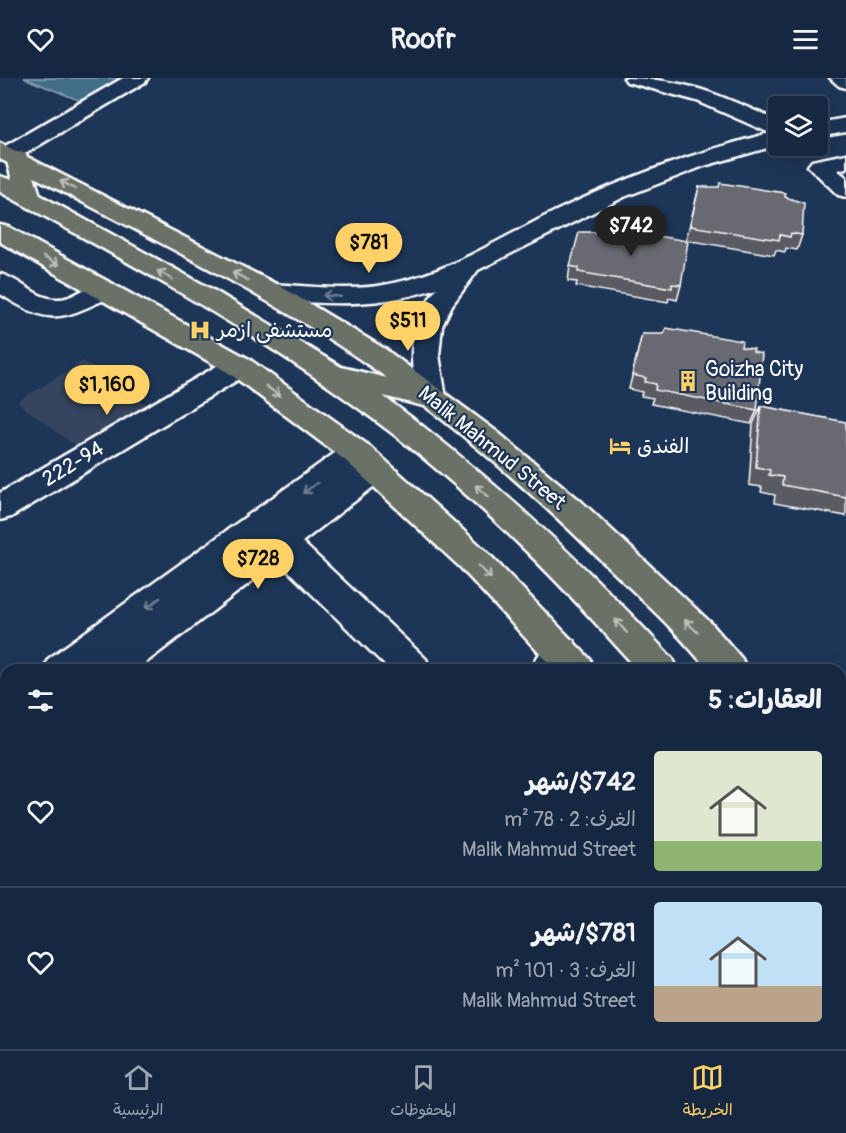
<!DOCTYPE html>
<html lang="ar">
<meta charset="utf-8">
<style>
:root{--surface:#162841;--page:#23344c;--text:#f1f3f6;--muted:#9ea6b1;--line:#35445a;--accent:#ffd166}
body{margin:0;font-family:Pangolin,"Playpen Sans Arabic",sans-serif;background:var(--page);color:var(--text);direction:rtl;height:100vh;display:flex;flex-direction:column;font-size:22px;white-space:nowrap}
*{box-sizing:border-box;margin:0}
p{font-size:20px;color:var(--muted)}
.icon{flex:none;width:33px;height:33px;fill:none;stroke:currentColor;stroke-width:2;stroke-linecap:round;stroke-linejoin:round}
.map{position:relative;flex:1;overflow:hidden;direction:ltr}
.details{position:absolute;left:0px;top:586px;width:846px;height:386px;display:flex;flex-direction:column;background:var(--surface);border-radius:18px 18px 0 0;box-shadow:0 6px 24px #0002,0 0 0 2px var(--line);direction:rtl}
.details>*{flex:none}
.tools{position:absolute;left:768px;top:18px;display:grid;gap:12px}
.tools a{display:grid;place-items:center;width:60px;height:60px;border-radius:6px;background:var(--surface);box-shadow:0 6px 24px #0002,0 0 0 2px var(--line);font-size:30px}
.price{position:absolute;translate:-50% -51px;padding:0 14px;border-radius:21px;background:var(--accent);color:#111;font-size:20px;line-height:39px;filter:drop-shadow(0 2px 3px #0008)}
.price::after{content:'';position:absolute;left:50%;top:36px;width:18px;height:14px;margin-left:-9px;background:inherit;clip-path:polygon(0 0,100% 0,50% 100%)}
.price.selected{background:#222;color:#fff}
ul{padding:0;list-style:none}
li{display:flex;align-items:center;gap:18px;height:150px;padding:0 24px}
li+li{border-top:2px solid var(--line)}
li span{display:grid;place-items:center;flex:none;width:168px;height:120px;border-radius:6px;color:#555}
li>.icon{margin-inline-start:auto}
span .icon{width:72px;height:72px;fill:#fffc;stroke-width:1}
li b{font-size:26px}
h2{display:flex;justify-content:space-between;align-items:center;height:72px;padding:0 24px;font-size:26px}
header{display:flex;justify-content:space-between;align-items:center;height:78px;padding:0 24px;background:var(--surface);font-size:27px;font-weight:800}
.tabs{display:flex;justify-content:space-around;align-items:center;height:84px;border-top:2px solid var(--line);background:var(--surface);font-size:16px;color:var(--muted)}
.tabs a{display:grid;justify-items:center;gap:3px}
.tabs .selected{color:var(--accent)}
.map>svg:first-child{display:block}
.built{fill:#34455f}
.water{fill:#426d88;stroke:#8ea7b8;stroke-width:1.5}
.lines{fill:none;stroke-linecap:round;stroke-linejoin:round}
.minor-casing{stroke:#fff;stroke-width:5}
.major-casing{stroke:#fff;stroke-width:5}
.highway-casing{stroke:#fff;stroke-width:5}
.minor{fill:#1d3557;fill-rule:evenodd}
.major{fill:#6a7166;fill-rule:evenodd}
.highway{fill:#6a7166;fill-rule:evenodd}
.wall{fill:#5a5a62;stroke:#fff;stroke-width:1.5}
.building{fill:#696972;stroke:#fff;stroke-width:1.5}
.oneway{stroke:#bcbfba}
.oneway2{stroke:#6c7c92}
.labels{text-anchor:middle;dominant-baseline:central;stroke-width:4.5;stroke-linejoin:round;paint-order:stroke}
.poi-label{font-size:21px;fill:#fff;stroke:#1d3557;text-anchor:start}
.street-label{font-size:21px;fill:#fff;stroke:#1d3557}
</style>
<header><svg class="icon" aria-label="menu" viewBox="0 0 24 24"><path d="M4 6h16M4 12h16M4 18h16"/></svg>Roofr<svg class="icon" aria-label="heart" viewBox="0 0 24 24"><path d="M12 20l-8-8c-3-5 5-10 8-4 3-6 11-1 8 4z"/></svg></header>
<div class="map">
<svg width="846" height="971" viewBox="0 0 846 971">
<rect width="100%" height="100%" fill="#1d3557"/>
<filter id="ink" filterUnits="userSpaceOnUse"><feTurbulence type="fractalNoise" baseFrequency=".0167" numOctaves="2"/><feDisplacementMap in="SourceGraphic" scale="12" xChannelSelector="R" yChannelSelector="G"/><feConvolveMatrix kernelMatrix="1 2 1 2 8 2 1 2 1" color-interpolation-filters="sRGB"/></filter>
<g filter="url(#ink)">
<path class="built" d="M83,283l71,49 -68,44 -69,-52z"/>
<path class="water" d="M24,0h105l-41,26z"/>
<g class="lines">
<defs>
<path id="minor" d="M123,0h25l-3,4 -129,77h-16v-10z
M624,0c61,0 100,19 154,43v24l-74,21 -80,31 -146,73 -26,35 -10,21 -3,29 7,43 -4,7 -10,3 -10,-3c-5,-8 -6,-17 -8,-27 -6,-36 1,-62 23,-90 -58,20 -106,16 -166,12l-9,-2 -4,-6 4,-6 9,-2c39,2 80,8 118,0 60,-11 113,-47 167,-73 68,-33 140,-59 214,-78l-73,-32 -70,-19z
M830,0h16v10l-7,-2z
M846,40v14l-28,5v-14z
M846,76v14l-9,2 9,7v20l-8,-2 -30,-29 4,-5z
M0,196c20,5 35,24 55,25 21,2 36,-21 58,-15l4,6 -4,6c-54,24 -60,31 -113,-2z
M239,278l10,3 4,7 -4,7 -238,144 -11,3v-27l229,-134z
M357,364l11,3 4,8 -4,7 7,-3 11,4 4,8 -4,8 -84,65 124,117 5,11h-41l-112,-109 -142,109h-44l2,-4 -6,4h-45l5,-11 298,-214z
M561,558l12,4 6,11 -12,19h-38l20,-30z
M6,617v35l-6,3v-36z
M6,653v37l-6,2v-37z
M846,672v37l-6,2v-36z
M6,907v46l-6,2v-46z
M285,966h46l-3,5h-46z
M741,966h47l-3,5h-47z"/>
<path id="major" d="M0,65l280,143 105,63 111,82 86,71 129,121 31,36 5,11h-39c-31,-39 -68,-72 -104,-107 -73,-72 -155,-143 -240,-201 -114,-78 -242,-138 -364,-203z
M840,714l6,3v43l-6,-2z"/>
<path id="highway" d="M17,73l8,2 3,5 12,37 175,96 126,76 101,24 4,7 -4,7 -10,3 -49,-12c106,78 200,166 290,263l5,11h-40c-84,-95 -174,-186 -277,-260 -113,-83 -238,-151 -361,-218v-16l12,4 -6,-22 3,-5z
M0,147l9,2 240,132 119,86 117,105 105,109 5,11h-40l-94,-102 -115,-107 -117,-88 -229,-131z
M840,792l6,3v48l-6,-3z
M840,946l6,2v23h-33l-2,-5h29z"/>
</defs>
<use href="#minor" class="minor-casing"/>
<use href="#major" class="major-casing"/>
<use href="#highway" class="highway-casing"/>
<use href="#minor" class="minor"/>
<use href="#major" class="major"/>
<use href="#highway" class="highway"/>
</g>
<path class="wall" d="M699,109l86,10 17,38 -5,15 -11,-2 -1,4 -9,-2 -2,5 -88,-15z
M570,188l111,19 -4,15 -8,-2 -1,4 -92,-16 1,-4 -9,-1z
M642,256l99,13 12,5 4,58 -6,14 -100,-20 2,-6 -12,-2 1,-4 -13,-3z
M761,328l85,16v94l-72,-13 1,-8 -14,-3 1,-5 -13,-2 4,-61z"/>
<path class="building" d="M720,105l65,10v4l19,6 -2,32 -11,-2 -1,4 -10,-2 -1,5 -89,-14 9,-39h20z
M601,149l87,14 -7,44 -9,-1v4l-94,-16 1,-4 -9,-2 9,-34h21z
M666,250l76,13 -1,6 13,2 -1,3 9,2 -5,56 -102,-20 1,-6 -11,-2 1,-4 -14,-3 10,-41h22z
M761,328l85,16v75l-64,-12 1,-8 -14,-2 1,-5 -14,-3z"/>
<defs><path id="oneway-shaft" d="M-6 0H5M1.5-3L5.5 0L1.5 3" fill="none" stroke-width="1.6" stroke-linecap="round" stroke-linejoin="round" transform="scale(1.5)"/></defs>
<g class="oneway">
<use href="#oneway-shaft" transform="translate(68 107) rotate(-152)"/>
<use href="#oneway-shaft" transform="translate(51 183) rotate(29)"/>
<use href="#oneway-shaft" transform="translate(165 197) rotate(-150)"/>
<use href="#oneway-shaft" transform="translate(240 198) rotate(-152)"/>
<use href="#oneway-shaft" transform="translate(273 313) rotate(36)"/>
<use href="#oneway-shaft" transform="translate(482 413) rotate(-139)"/>
<use href="#oneway-shaft" transform="translate(485 494) rotate(46)"/>
<use href="#oneway-shaft" transform="translate(621 548) rotate(-131)"/>
<use href="#oneway-shaft" transform="translate(691 548) rotate(-136)"/>
</g>
<g class="oneway2">
<use href="#oneway-shaft" transform="translate(332 218) rotate(-175)"/>
<use href="#oneway-shaft" transform="translate(310 410) rotate(144)"/>
<use href="#oneway-shaft" transform="translate(153 525) rotate(144)"/>
</g>
</g>
<defs>
<symbol id="hospital-bare" viewBox="-9 -9 18 18"><path d="M-5-5h3v3.5h4V-5h3V5h-3V1.5h-4V5h-3Z" fill="#ffd166" stroke="#1d3557" stroke-width="2.5" paint-order="stroke"/></symbol>
<symbol id="building-bare" viewBox="-9 -9 18 18"><path d="M-4-6H4V6H1V3H-1V6H-4ZM-2.5-4.3h1.7v1.8h-1.7ZM.8-4.3h1.7v1.8H.8ZM-2.5-1h1.7V.8h-1.7ZM.8-1h1.7V.8H.8Z" fill="#ffd166" stroke="#1d3557" stroke-width="2.5" paint-order="stroke"/></symbol>
<symbol id="hotel-bare" viewBox="-9 -9 18 18"><path d="M-6-4.5h1.5V1H6V5H4.5V3h-9V5H-6ZM-4 0a1.8 1.8 0 1 1 3.6 0ZM.5 0V-2.5h3Q6-2.5 6 0Z" fill="#ffd166" stroke="#1d3557" stroke-width="2.5" paint-order="stroke"/></symbol>
</defs>
<g fill-rule="evenodd">
<use href="#hospital-bare" x="185" y="237" width="30" height="30"/>
<use href="#building-bare" x="673" y="288" width="30" height="30"/>
<use href="#hotel-bare" x="605" y="353" width="30" height="30"/>
</g>
<g class="labels">
<g class="poi-label">
<text x="217" y="252">مستشفى ازمر</text>
<text x="705" y="291">Goizha City<tspan x="705" dy="24">Building</tspan></text>
<text x="637" y="368">الفندق</text>
</g>
<g class="street-label">
<text transform="translate(492 370) rotate(39)">Malik Mahmud Street</text>
<text transform="translate(73 386) rotate(-31)">222-94</text>
</g>
</g>
</svg>
<div class="tools">
<a><svg class="icon" aria-label="layers" viewBox="0 0 24 24"><path d="M12 4l9 5-9 5-9-5zM3 14l9 5 9-5"/></svg></a>
</div>
<b class="price selected" style="left:631px;top:179px">$742</b>
<b class="price" style="left:369px;top:196px">$781</b>
<b class="price" style="left:408px;top:274px">$511</b>
<b class="price" style="left:107px;top:338px">$1,160</b>
<b class="price" style="left:258px;top:512px">$728</b>
<section class="details">
<h2>العقارات: 5<svg class="icon" aria-label="filters" viewBox="0 0 24 24"><path d="M4 7h16M4 17h16"/><circle cx="9" cy="7" r="2"/><circle cx="15" cy="17" r="2"/></svg></h2>
<ul>
<li><span style="background:linear-gradient(#dfe7d0 75%,#8fb573 0)"><svg class="icon" aria-label="home" viewBox="0 0 24 24"><path d="M3 11l9-7 9 7M6 9v11h12V9"/></svg></span><div><b>$742/شهر</b><p>الغرف: 2 · 78 m²</p><p>Malik Mahmud Street</p></div><svg class="icon" aria-label="heart" viewBox="0 0 24 24"><path d="M12 20l-8-8c-3-5 5-10 8-4 3-6 11-1 8 4z"/></svg></li>
<li><span style="background:linear-gradient(#bfe0f5 70%,#b9a48a 0)"><svg class="icon" aria-label="home" viewBox="0 0 24 24"><path d="M3 11l9-7 9 7M6 9v11h12V9"/></svg></span><div><b>$781/شهر</b><p>الغرف: 3 · 101 m²</p><p>Malik Mahmud Street</p></div><svg class="icon" aria-label="heart" viewBox="0 0 24 24"><path d="M12 20l-8-8c-3-5 5-10 8-4 3-6 11-1 8 4z"/></svg></li>
</ul>
</section>
</div>
<nav class="tabs">
<a class="selected"><svg class="icon" aria-label="map" viewBox="0 0 24 24"><path d="M3 6l6-2 6 2 6-2v14l-6 2-6-2-6 2zM9 4v14M15 6v14"/></svg>الخريطة</a>
<a><svg class="icon" aria-label="saved" viewBox="0 0 24 24"><path d="M7 4h10v16l-5-4-5 4z"/></svg>المحفوظات</a>
<a><svg class="icon" aria-label="home" viewBox="0 0 24 24"><path d="M3 11l9-7 9 7M6 9v11h12V9"/></svg>الرئيسية</a>
</nav>
